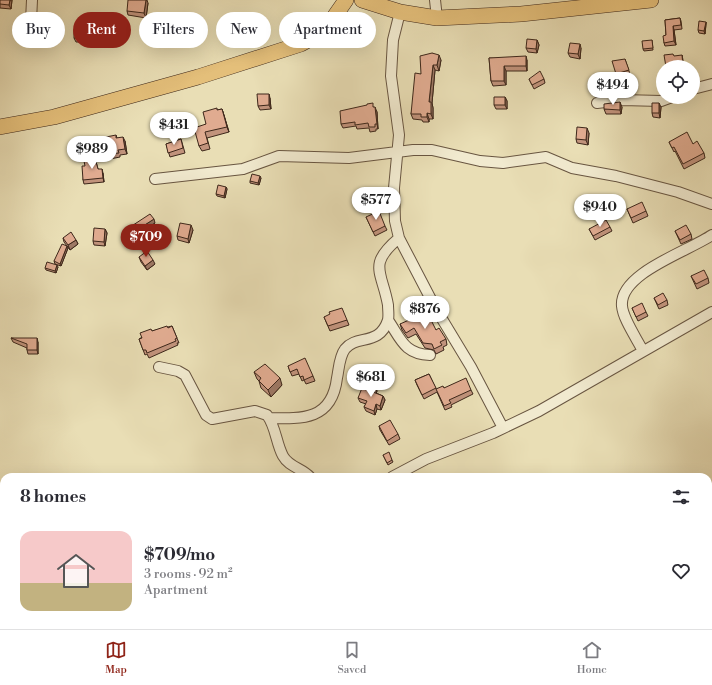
<!DOCTYPE html>
<meta charset="utf-8">
<style>
:root{--surface:#fff;--page:#f2f2f3;--text:#2b2b33;--muted:#7c7c81;--line:#e1e1e2;--accent:#8f2418}
body{margin:0;font-family:"Libre Bodoni",serif;background:var(--page);color:var(--text);height:100vh;display:flex;flex-direction:column;font-size:15px;white-space:nowrap}
*{box-sizing:border-box;margin:0}
p{font-size:13px;color:var(--muted)}
.icon{flex:none;width:22px;height:22px;fill:none;stroke:currentColor;stroke-width:2;stroke-linecap:round;stroke-linejoin:round}
.map{position:relative;flex:1;overflow:hidden}
.details{position:absolute;left:0px;top:473px;width:712px;height:156px;display:flex;flex-direction:column;background:var(--surface);border-radius:12px 12px 0 0;box-shadow:0 4px 16px #0002}
.details>*{flex:none}
.hud{position:absolute;left:12px;top:12px;width:400px;height:36px;display:flex;gap:8px}
.controls{position:absolute;left:656px;top:60px;display:grid;gap:8px}
.controls a{display:grid;place-items:center;width:44px;height:44px;border-radius:50%;background:var(--surface);box-shadow:0 4px 16px #0002;font-size:20px}
.price{position:absolute;translate:-50% -34px;padding:0 9px;border-radius:14px;background:#fff;color:#222;font-size:13px;line-height:26px;filter:drop-shadow(0 1px 2px #0008)}
.price::after{content:'';position:absolute;left:50%;top:24px;width:12px;height:9px;margin-left:-6px;background:inherit;clip-path:polygon(0 0,100% 0,50% 100%)}
.price.selected{background:var(--accent);color:#fff}
ul{padding:0;list-style:none}
li{display:flex;align-items:center;gap:12px;height:100px;padding:0 20px}
li span{display:grid;place-items:center;flex:none;width:112px;height:80px;border-radius:12px;color:#555}
li>.icon{margin-inline-start:auto}
span .icon{width:48px;height:48px;fill:#fffc;stroke-width:1}
li b{font-size:17px}
h2{display:flex;justify-content:space-between;align-items:center;height:48px;padding:0 20px;font-size:17px}
.chip{padding:0 14px;border-radius:18px;background:var(--surface);box-shadow:0 4px 16px #0002;font-size:14px;line-height:36px}
.chip.selected{background:var(--accent);color:#fff}
.menu{display:flex;justify-content:space-around;align-items:center;height:56px;border-top:1px solid var(--line);background:var(--surface);font-size:11px;color:var(--muted)}
.menu a{display:grid;justify-items:center;gap:2px}
.menu .selected{color:var(--accent)}
.map>svg:first-child{display:block}
.lines{fill:none;stroke-linecap:round;stroke-linejoin:round}
.street-casing{stroke:#685541;stroke-width:12}
.primary-casing{stroke:#3d271a;stroke-width:16}
.street{stroke:#f1eacf;stroke-width:10}
.primary{stroke:#e4bf7a;stroke-width:15}
.wall{fill:#c1937c;stroke:#3d271a}
.shaded-wall{fill:#9d7865;stroke:#3d271a}
.building{fill:#e0ab90;stroke:#3d271a}
</style>
<div class="map">
<svg width="712" height="629" viewBox="0 0 712 629">
<rect width="100%" height="100%" fill="#e9deb5"/>
<filter id="stains"><feTurbulence type="fractalNoise" baseFrequency=".005" numOctaves="4"/><feColorMatrix values="0 0 0 0 .2 0 0 0 0 .09 0 0 0 0 .02 0 0 0 .5 -.17"/></filter>
<radialGradient id="worn" r=".72"><stop offset=".6" stop-color="#630" stop-opacity="0"/><stop offset="1" stop-color="#630" stop-opacity=".3"/></radialGradient>
<g class="lines">
<defs>
<path id="street" d="M435,0l2,18
M400,12l-7,28 -2,36 8,59 -5,53 1,33 4,17 37,71 35,58 32,61
M31,21l1,-21
M693,89l19,-5
M597,103l25,-3 39,1 11,-4
M155,179l88,-10 36,-13 70,2 64,-8h19l48,11 23,2 43,-6 26,11 44,8 62,16 34,12
M388,320c13,19 16,34 42,35
M643,351c-6,-12 -20,-32 -21,-45 -3,-33 67,-55 90,-71
M159,367l19,4 7,4 21,40 6,4 43,-8 12,4c9,12 9,28 16,41 6,11 19,12 27,21
M269,418c34,1 63,2 68,-40 2,-9 2,-21 8,-29 12,-15 34,-2 43,-29 1,-5 0,-10 0,-15 -6,-34 -21,-40 11,-67
M392,477l34,-18 67,-26 46,-22 173,-99"/>
<path id="primary" d="M362,0l38,12 37,6 84,-4 130,-14
M0,127l54,-10 144,-40 103,-33 18,-10 13,-14 14,-20"/>
</defs>
<use href="#street" class="street-casing"/>
<use href="#primary" class="primary-casing"/>
<use href="#street" class="street"/>
<use href="#primary" class="primary"/>
</g>
<path class="wall" d="M0,0h12l-1,9 -11,-1z
M148,3l-2,15 -18,-3 -1,-4z
M680,18l1,3 1,8 -8,1 2,15 -11,1 -1,-3 2,-8 -1,-15z
M186,21v8l-11,-1 -2,-4z
M706,22v2l-1,10 -6,-1 -1,-3z
M88,31l1,4v7h-13l-2,-4z
M537,40l2,5 -2,8 -9,-1 -2,-4z
M652,40l1,10 -9,1 -1,-2z
M581,48l-1,11 -10,-2 -2,-4z
M432,53l9,7 -2,11 -4,-1 -3,33 1,5v11h-4v3h-6l-1,-2 -9,-1 -2,-5 10,-40z
M489,58l38,2v11h-21v14l-13,1 -2,-5z
M625,59l5,15 -12,4 -2,-4z
M529,79h15l1,4 -11,6z
M505,97l2,4v8h-11l-2,-4z
M270,98l1,11 -11,1 -2,-4z
M374,107l3,5 1,17h-2v2l-6,1 -1,-4 -12,1 -1,-3 -13,2 -2,-4z
M622,107l-1,7h-15l-2,-5z
M661,107l-1,11 -7,-1 -1,-4z
M222,109l7,23 -22,6 3,11 -8,2 -3,-5 7,-22 11,-14z
M589,133l-1,12 -11,-2 -1,-4z
M116,135l1,3 8,3 2,13 -7,1v2l-10,2 -2,-5z
M181,139l4,14 -15,4 -4,-13z
M669,142l24,2 11,9 1,5 -21,11 -9,-18 -1,1z
M95,158l3,11 5,4 1,9 -20,2 -1,-4 2,-14z
M261,178l-2,7 -9,-2v-2z
M226,187l1,2 -2,9 -8,-2 -1,-2z
M627,209l19,2 2,5 -15,7z
M366,217l19,9 2,4 -12,6z
M155,223l-16,10 1,3 -9,6 -5,-7 -2,-4z
M610,227l2,4 -17,9 -6,-11z
M105,229l2,4 -2,13 -11,-1 -1,-4z
M193,230l-4,13 -11,-3 -1,-4z
M675,231l16,3 1,5 -11,5z
M63,238l13,2 2,4 -8,6 -3,-4 1,2 -7,18 -6,-2 -1,-3 13,-15 -3,-4z
M139,257l16,7 -8,6 -6,-8z
M58,267l-2,6 -10,-3 -1,-2z
M691,276l17,2 1,5 -12,6z
M654,298l13,2 1,5 -9,4z
M632,308l14,4 2,4 -10,5z
M324,317l23,3 2,5 -19,6z
M400,324l36,6 10,9 1,6 -4,2 1,3 -8,4 -2,-4 -9,-2 -9,-14 -8,4 -6,-8z
M172,326l7,17h-2l1,2 -29,13 -2,-4 -2,1 -6,-16 13,-8z
M11,338l27,4v12h-10l-1,-4v-2l-14,-6z
M288,366l25,10 2,5 -9,3 -2,-4 -2,1 -3,-7 -7,2z
M254,372l28,13 -11,12 -10,-9 -2,-7 -2,-2z
M429,374l7,15 8,-1 27,2 2,4 -22,11 1,2 -7,3 -8,-18 -13,7 -7,-14 -2,-5z
M375,387l2,4 -1,2 7,3 2,4 -4,10 -4,-1 -2,6 -9,-4 -2,-4 2,-3 -6,-2 -2,-4 8,-8z
M379,426l19,8 2,5 -11,6 -9,-15z
M383,455l9,5 1,2 -5,3z"/>
<path class="shaded-wall" d="M10,0h2l-1,9 -2,-4z
M146,0h1l1,3 -2,15 -2,-5z
M184,17l2,4v8l-2,-5z
M706,22v2l-1,10 -1,-3z
M673,26l1,4 2,15 -2,-4z
M88,31l1,4v7l-2,-4z
M537,40l2,5 -2,8 -1,-4z
M580,44l1,4 -1,11 -2,-5z
M439,55l2,5 -2,11 -2,-6z
M682,55l1,5 1,7h-1v-1z
M526,56l1,4v11l-1,-5z
M433,65l2,5 -3,33 1,5v11l-2,-5 -2,-12z
M504,66l2,5v14l-2,-4z
M269,94l1,4 1,11 -2,-4z
M505,97l2,4v8l-2,-4z
M620,102l2,5 -1,7 -1,-4z
M659,103l2,4 -1,11 -1,-5z
M375,107l2,5 1,17 -1,-5z
M222,109l2,6 5,17 -2,-5z
M427,113l2,6v3l-2,-5z
M587,128l2,5 -1,12 -2,-5z
M123,137l2,4 2,13 -2,-5z
M102,169l1,4 1,9 -1,-4z
M260,176l1,2 -2,7 -1,-2z
M226,187l1,2 -2,9 -1,-2z
M154,219l1,4 -16,10 1,3 -9,6 -1,-3 7,-9z
M191,225l2,5 -4,13 -1,-4z
M105,229l2,4 -2,13 -1,-4z
M76,240l2,4 -8,6 -2,-5z
M67,246l1,2 -7,18 -1,-2z
M153,260l2,4 -8,6 -2,-4z
M57,265l1,2 -2,6 -1,-2z
M37,338l1,4v12l-1,-4z
M280,378l2,7 -11,12 -3,-7z
M375,387l2,4 -2,6 -2,-5z
M383,396l2,4 -4,10 -1,-4z
M376,404l1,5 -2,6 -1,-4z"/>
<path class="building" d="M0,0h10l-1,5 -9,-1z
M128,0h18l-2,13 -17,-2z
M173,16l11,1v7h-11z
M680,18l1,7 -8,1 1,15 -10,2 -1,-7 3,-1 -1,-15z
M699,21l7,1 -2,9 -6,-1z
M74,31h14l-1,7h-13z
M527,39l10,1 -1,9 -10,-1z
M652,40l1,8 -10,1 -1,-8z
M570,43l10,1 -2,10 -10,-1z
M432,53l7,2 -2,10h-4l-4,37h2v12l-4,-1v4h-6v-3h-10l4,-41 6,1 -1,-18z
M673,54l1,2 8,-1 1,11h-4v1h-13l-2,-12z
M526,56v10h-22v15h-13l-2,-23z
M625,59l4,11 -13,4 -4,-13z
M540,71l4,8 -12,6 -3,-6z
M257,94h12v11l-11,1z
M494,97h11v8h-11z
M620,102v8l-16,-1v-5z
M373,103v4h2l2,17h-2v3h-6l-1,-4 -13,2v-3l-14,2 -1,-13 27,-6v-1z
M652,103h7v10h-7z
M217,108v2l5,-1 5,18 -22,5 3,11 -9,3 -5,-18 12,-4 -3,-12z
M577,127l10,1 -1,12 -10,-1z
M687,132l6,12 4,-3 7,12 -21,11 -9,-17 -2,1 -3,-6z
M116,135v3l7,-1 2,12 -7,1 1,3 -11,1 -2,-17z
M181,139l2,9 -15,5 -2,-9z
M95,158l3,11h4l1,9 -20,2 -1,-14h3l-1,-5z
M252,174l8,2 -2,7 -8,-2z
M218,185l8,2 -2,9 -8,-2z
M642,202l4,9 -15,7 -4,-9z
M379,211l6,15 -12,6 -7,-15z
M150,214l4,5 -17,11 2,2 -9,7 -6,-8z
M606,220l4,7 -17,9 -4,-7z
M180,223l11,2 -3,14 -11,-3z
M686,225l5,9 -11,6 -5,-9z
M94,228l11,1 -1,13 -11,-1z
M71,232l5,8 -8,5 -5,-7z
M62,244l5,2 -7,18 -6,-3z
M147,251l6,9 -8,6 -6,-9z
M47,262l10,3 -2,6 -10,-3z
M704,270l4,8 -12,6 -5,-8z
M663,293l4,7 -9,5 -4,-7z
M642,303l4,9 -10,5 -4,-9z
M342,308l5,12 -19,6 -4,-9 6,-3 -1,-2z
M427,312l9,18 3,-2 7,11 -6,3 2,3 -8,4 -2,-5 -9,-1 -9,-15 -8,5 -6,-9z
M167,326l1,2 4,-2 5,12 -2,1 1,2 -29,12 -1,-3h-3l-4,-11 3,-1 -2,-5 11,-4 1,2z
M11,338h26v12h-10v-6z
M305,358l8,18 -9,4 -1,-4 -3,1 -3,-8 -7,3 -2,-6z
M265,364l15,14 -12,12 -9,-9 2,-3 -7,-6z
M429,374l7,14 -14,7 -7,-15z
M466,378l5,12 -22,10 2,3 -7,3 -8,-17 7,-3 1,2z
M368,384l7,3 -2,5 10,4 -3,10 -4,-2 -2,7 -10,-4 3,-6 -9,-3 4,-10 4,2z
M390,420l8,14 -11,7 -8,-15z
M389,452l3,8 -5,3 -4,-8z"/>
<rect width="100%" height="100%" filter="url(#stains)"/>
<rect width="100%" height="100%" fill="url(#worn)"/>
</svg>
<div class="controls">
<a><svg class="icon" aria-label="locate" viewBox="0 0 24 24"><circle cx="12" cy="12" r="6"/><path d="M12 2v4M12 18v4M2 12h4M18 12h4"/></svg></a>
</div>
<b class="price" style="left:613px;top:106px">$494</b>
<b class="price" style="left:174px;top:146px">$431</b>
<b class="price" style="left:92px;top:170px">$989</b>
<b class="price" style="left:376px;top:221px">$577</b>
<b class="price" style="left:600px;top:228px">$940</b>
<b class="price selected" style="left:146px;top:258px">$709</b>
<b class="price" style="left:425px;top:330px">$876</b>
<b class="price" style="left:371px;top:398px">$681</b>
<div class="hud">
<a class="chip">Buy</a>
<a class="chip selected">Rent</a>
<a class="chip">Filters</a>
<a class="chip">New</a>
<a class="chip">Apartment</a>
</div>
<section class="details">
<h2>8 homes<svg class="icon" aria-label="filters" viewBox="0 0 24 24"><path d="M4 7h16M4 17h16"/><circle cx="9" cy="7" r="2"/><circle cx="15" cy="17" r="2"/></svg></h2>
<ul>
<li><span style="background:linear-gradient(#f6c9c9 65%,#c2b280 0)"><svg class="icon" aria-label="home" viewBox="0 0 24 24"><path d="M3 11l9-7 9 7M6 9v11h12V9"/></svg></span><div><b>$709/mo</b><p>3 rooms · 92 m²</p><p>Apartment</p></div><svg class="icon" aria-label="heart" viewBox="0 0 24 24"><path d="M12 20l-8-8c-3-5 5-10 8-4 3-6 11-1 8 4z"/></svg></li>
</ul>
</section>
</div>
<nav class="menu">
<a class="selected"><svg class="icon" aria-label="map" viewBox="0 0 24 24"><path d="M3 6l6-2 6 2 6-2v14l-6 2-6-2-6 2zM9 4v14M15 6v14"/></svg>Map</a>
<a><svg class="icon" aria-label="saved" viewBox="0 0 24 24"><path d="M7 4h10v16l-5-4-5 4z"/></svg>Saved</a>
<a><svg class="icon" aria-label="home" viewBox="0 0 24 24"><path d="M3 11l9-7 9 7M6 9v11h12V9"/></svg>Home</a>
</nav>
